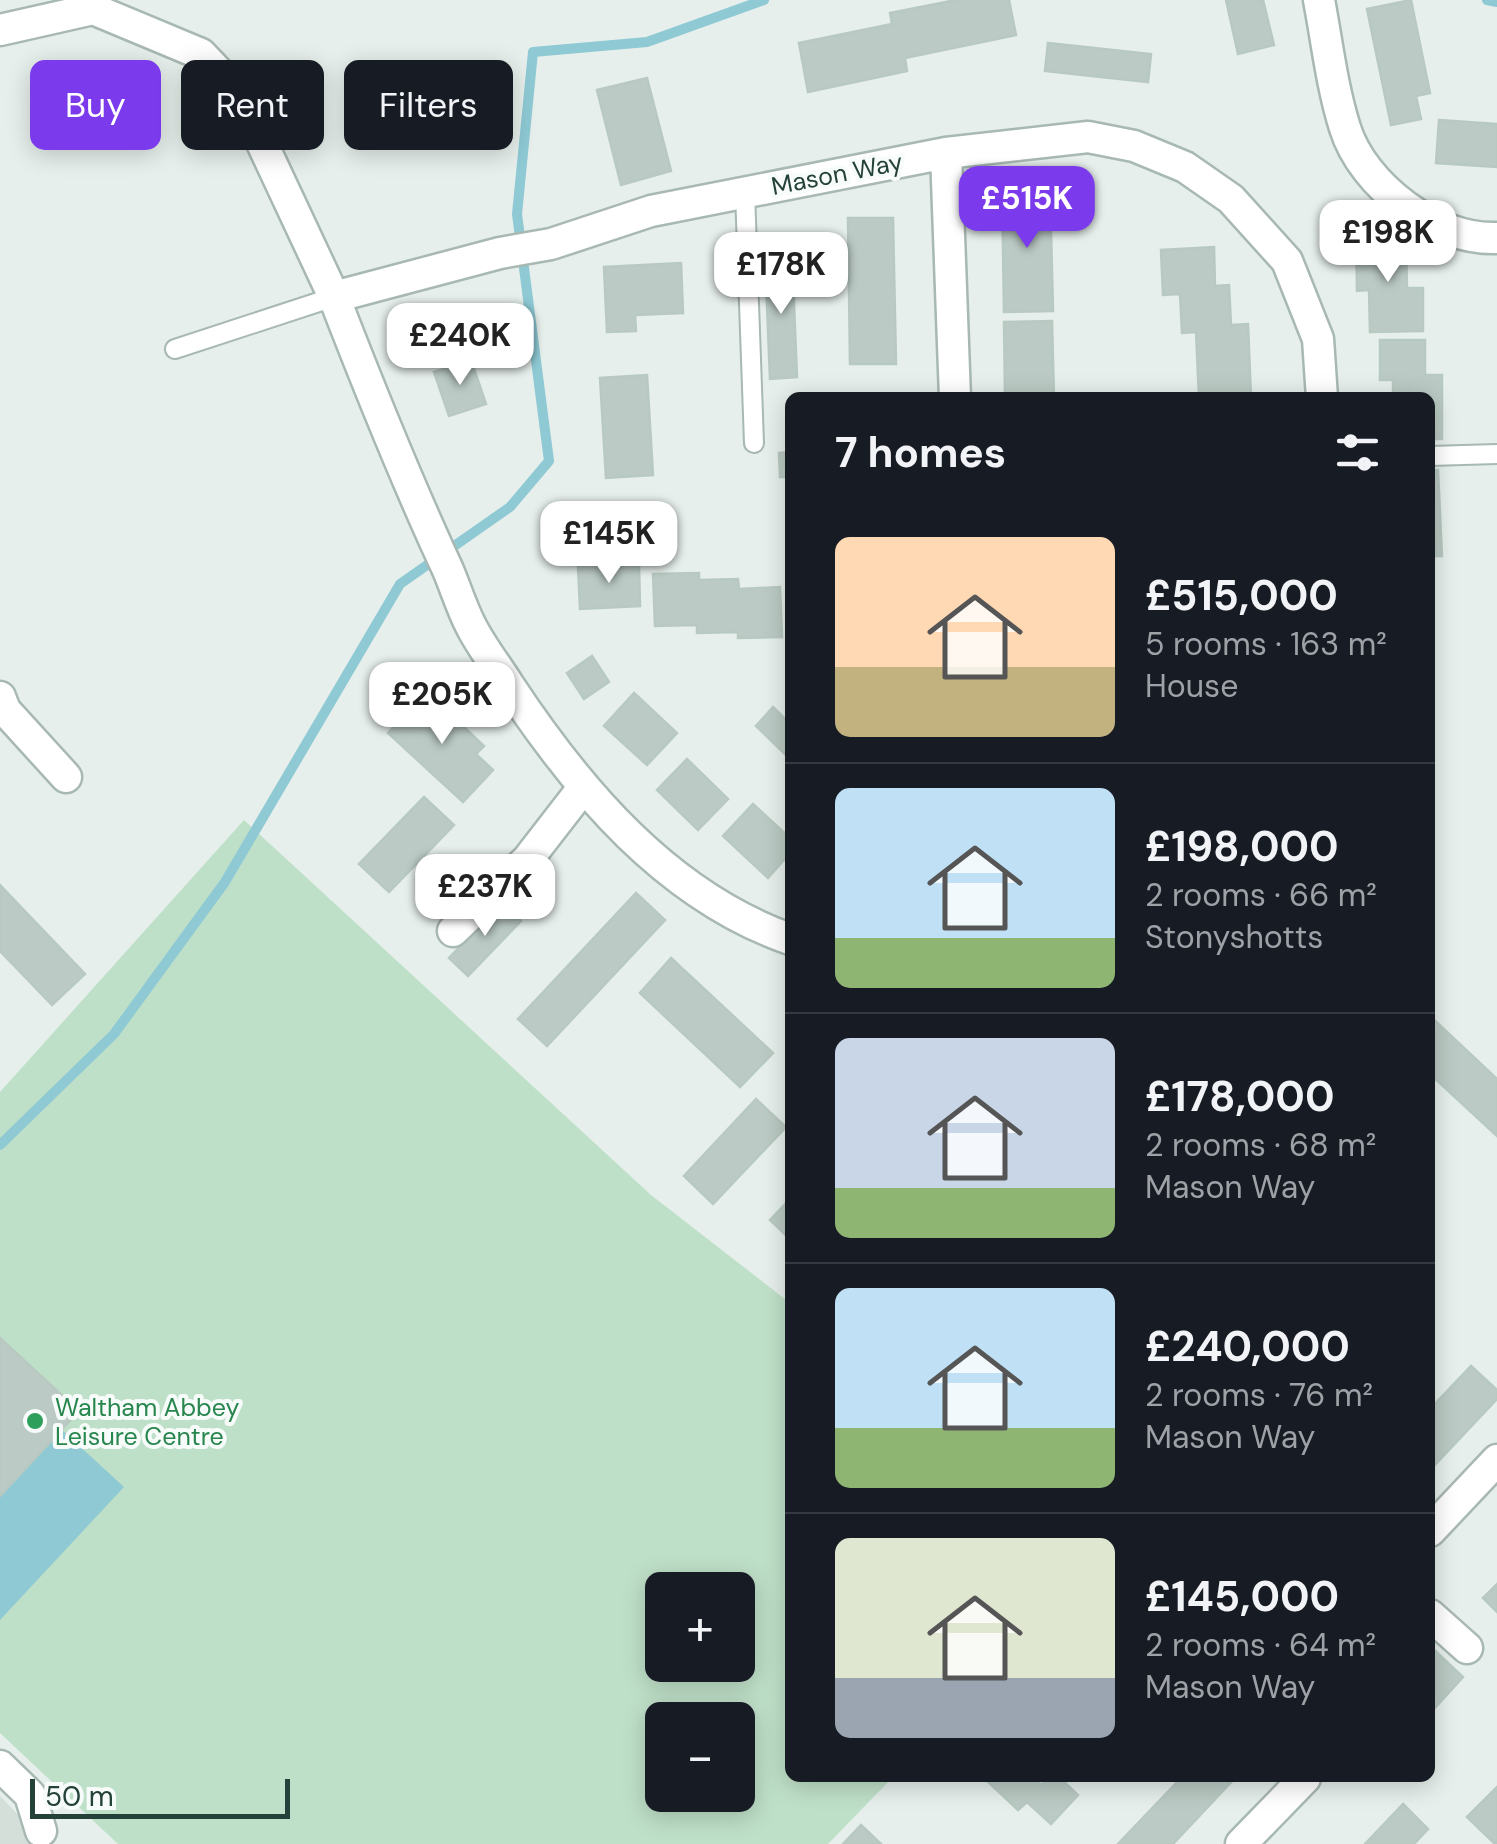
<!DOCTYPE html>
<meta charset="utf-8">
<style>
:root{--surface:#171b24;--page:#20242c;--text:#f1f3f6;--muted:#9ea1a6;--line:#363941;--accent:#7c3aed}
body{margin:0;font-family:"DM Sans",sans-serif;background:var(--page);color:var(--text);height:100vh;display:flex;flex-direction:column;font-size:38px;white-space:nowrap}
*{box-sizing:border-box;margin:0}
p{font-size:32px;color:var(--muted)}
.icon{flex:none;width:55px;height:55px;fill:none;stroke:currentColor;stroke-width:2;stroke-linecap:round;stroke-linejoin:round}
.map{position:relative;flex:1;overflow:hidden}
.sheet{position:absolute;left:785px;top:392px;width:650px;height:1390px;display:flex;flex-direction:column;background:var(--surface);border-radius:15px;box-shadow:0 5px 25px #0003}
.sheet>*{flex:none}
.guide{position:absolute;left:30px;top:60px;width:605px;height:90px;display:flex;gap:20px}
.tools{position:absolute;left:645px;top:1572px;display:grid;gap:20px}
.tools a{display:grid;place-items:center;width:110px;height:110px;border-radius:15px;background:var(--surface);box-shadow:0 5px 25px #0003;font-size:50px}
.scale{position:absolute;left:30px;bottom:25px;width:260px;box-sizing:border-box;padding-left:10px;border:5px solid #24423a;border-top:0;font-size:28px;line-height:35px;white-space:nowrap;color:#24423a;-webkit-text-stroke:8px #f7fbf9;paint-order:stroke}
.price{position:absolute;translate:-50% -85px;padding:0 22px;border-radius:20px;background:#fff;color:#222;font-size:32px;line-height:65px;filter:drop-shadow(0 2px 5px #0008)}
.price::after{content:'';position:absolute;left:50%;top:60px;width:30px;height:22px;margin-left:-15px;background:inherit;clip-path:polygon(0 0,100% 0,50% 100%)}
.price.on{background:var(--accent);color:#fff}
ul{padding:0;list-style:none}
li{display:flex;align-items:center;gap:30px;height:250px;padding:0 50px}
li+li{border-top:2px solid var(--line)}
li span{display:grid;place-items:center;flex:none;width:280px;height:200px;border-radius:15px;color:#555}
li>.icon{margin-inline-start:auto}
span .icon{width:120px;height:120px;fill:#fffc;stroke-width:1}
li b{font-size:42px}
h2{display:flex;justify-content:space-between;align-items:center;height:120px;padding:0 50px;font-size:42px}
.chip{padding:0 35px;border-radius:15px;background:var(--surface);box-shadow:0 5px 25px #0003;font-size:35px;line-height:90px}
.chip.on{background:var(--accent);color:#fff}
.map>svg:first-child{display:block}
.built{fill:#d4dfda}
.green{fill:#bfe0c8;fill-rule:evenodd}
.water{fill:#8ec9d4}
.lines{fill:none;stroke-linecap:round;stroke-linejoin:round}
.stream{stroke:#8ec9d4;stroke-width:10}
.building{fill:#bbcac4;stroke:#b8c9c2;stroke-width:2.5}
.service-casing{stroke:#a8b8b2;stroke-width:22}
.minor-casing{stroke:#a8b8b2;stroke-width:35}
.service{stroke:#fff;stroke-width:18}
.minor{stroke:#fff;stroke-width:30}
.leisure-dot{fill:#2e9e5b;stroke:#f7fbf9;stroke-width:4}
.labels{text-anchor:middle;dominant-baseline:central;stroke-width:8;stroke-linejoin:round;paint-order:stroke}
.street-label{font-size:25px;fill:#24423a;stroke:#f7fbf9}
.leisure-label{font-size:25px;fill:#27864d;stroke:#f7fbf9;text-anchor:start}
</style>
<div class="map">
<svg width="1497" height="1844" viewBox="0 0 1497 1844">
<rect width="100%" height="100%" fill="#e6efeb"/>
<path class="built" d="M0,1796l46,48h-46z"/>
<path class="green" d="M244,820l407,375 139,108v475h102l-64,66h-710l-118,-111v-641zM662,1590h76v75h-76zM662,1720h76v75h-76z"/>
<path class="water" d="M62,1430l62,57 -124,133v-124z"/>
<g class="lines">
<path class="stream" d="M1487,0l10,2
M0,1145l114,-111 111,-152 175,-298 110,-77 39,-46 -32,-247 16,-162 114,-10 117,-42"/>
</g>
<path class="building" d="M956,0h53l7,35 -111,23 2,13 -99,21 -9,-49 93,-19 -2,-11z
M1226,0h37l11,45 -36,9z
M1411,0l19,93 -14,3 5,23 -30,6 -24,-116z
M1048,43l103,11 -3,28 -103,-11z
M647,78l24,93 -50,14 -24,-95z
M1439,120l58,4v43l-61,-4z
M1050,189l3,122 -49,1 -2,-122z
M848,218h45l3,146h-46z
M1388,232v14h18l1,42h16v43l-53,1 -1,-42 -12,1 -1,-58z
M1214,247l1,39 14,-1 2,40 17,-1 3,74h-52l-3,-66 -14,1 -2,-39 -17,1 -2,-45z
M792,255l5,122 -27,2 -5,-123z
M681,263l2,50 -48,2 1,16 -29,1 -3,-65z
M1052,321l2,77h-49l-1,-76z
M1380,340h45v35h17v64h-12v-41h-37v-18h-13z
M471,360l15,44 -37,12 -15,-44z
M647,375l6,100 -47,3 -6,-100z
M790,452v25h-10l-1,-24z
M1430,470h8l4,86h-12z
M639,564l1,42 -60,3 -2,-43z
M699,573v7l39,-1 1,10 41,-2 2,50 -44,1v-6l-41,1v-8l-42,1 -2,-52z
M592,656l17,26 -25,17 -17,-26z
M427,692l57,54 -8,8 17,16 -30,32 -75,-69z
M634,693l43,40 -30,32 -43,-39z
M773,707l17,17v35l-34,-33z
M687,759l41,40 -30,31 -41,-40z
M424,797l30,28 -65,67 -30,-28z
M753,804l37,34v15l-22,25 -45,-42z
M0,885l85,89 -33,31 -52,-54z
M636,893l29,27 -118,126 -29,-27z
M502,903l19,18 -53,55 -19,-18z
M671,958l102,95 -33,34 -100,-94z
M1430,1016l67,63v57l-67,-62z
M756,1099l30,28 -73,77 -29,-28z
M790,1199v40l-20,-19z
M0,1338l79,73 -79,85z
M1471,1366l26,24v9l-67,71v-61z
M1497,1584v28l-14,-14z
M1430,1646l33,31 -30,33 -3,-3z
M984,1778h49l8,7 7,-7h12l18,17 -27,29 -24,-22 -9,8z
M1181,1778h54l-62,66h-55z
M1497,1787v57h-2l-28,-27z
M1403,1804l25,25 -14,15h-49z
M861,1825l20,19h-38z"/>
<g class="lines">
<defs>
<path id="service" d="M745,192l9,251
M175,349l159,-52
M1430,456l67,-2"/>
<path id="minor" d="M1319,0c8,42 13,87 26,128 18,58 91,113 152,110
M0,30l93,-21 108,45 38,40 95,203 166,-44 51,-9 100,-33 295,-58 142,-16 46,9 51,21 46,32 56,62 31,78 4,59
M946,153l9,245
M334,297c36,93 72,183 114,273 8,19 14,39 23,56 10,20 25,39 37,58 70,106 159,212 282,255
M0,697l5,13 61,67
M453,931l75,-72 55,-71
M1430,1531l67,-71
M1430,1615l37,33
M0,1766l30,29 11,36
M1241,1844l64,-66"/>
</defs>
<use href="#service" class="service-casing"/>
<use href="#minor" class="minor-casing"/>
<use href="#service" class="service"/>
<use href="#minor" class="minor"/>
</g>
<circle class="leisure-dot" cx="35" cy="1421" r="10"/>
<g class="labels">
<g class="street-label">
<text transform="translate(837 174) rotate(-11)">Mason Way</text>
</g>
<g class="leisure-label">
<text x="55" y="1407">Waltham Abbey<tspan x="55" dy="29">Leisure Centre</tspan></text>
</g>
</g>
</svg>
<div class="tools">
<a>+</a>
<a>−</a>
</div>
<div class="scale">50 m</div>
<b class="price on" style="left:1027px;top:251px">£515K</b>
<b class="price" style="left:1388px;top:285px">£198K</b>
<b class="price" style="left:781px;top:317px">£178K</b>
<b class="price" style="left:460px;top:388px">£240K</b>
<b class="price" style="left:609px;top:586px">£145K</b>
<b class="price" style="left:442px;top:747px">£205K</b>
<b class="price" style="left:485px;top:939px">£237K</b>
<div class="guide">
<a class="chip on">Buy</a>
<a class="chip">Rent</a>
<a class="chip">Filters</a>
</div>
<section class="sheet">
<h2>7 homes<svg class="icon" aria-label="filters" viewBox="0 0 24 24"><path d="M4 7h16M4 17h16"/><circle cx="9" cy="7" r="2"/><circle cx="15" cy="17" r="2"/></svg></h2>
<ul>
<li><span style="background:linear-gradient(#ffd9b3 65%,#c2b280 0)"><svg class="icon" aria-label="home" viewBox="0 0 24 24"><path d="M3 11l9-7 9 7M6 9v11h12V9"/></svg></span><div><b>£515,000</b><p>5 rooms · 163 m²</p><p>House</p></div></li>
<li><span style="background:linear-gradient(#bfe0f5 75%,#8fb573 0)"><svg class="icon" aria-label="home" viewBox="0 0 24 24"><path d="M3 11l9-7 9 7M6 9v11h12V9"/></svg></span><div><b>£198,000</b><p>2 rooms · 66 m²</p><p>Stonyshotts</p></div></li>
<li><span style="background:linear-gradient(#c9d6e8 75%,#8fb573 0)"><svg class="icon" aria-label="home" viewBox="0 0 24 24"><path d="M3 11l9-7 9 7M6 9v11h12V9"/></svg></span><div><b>£178,000</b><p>2 rooms · 68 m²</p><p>Mason Way</p></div></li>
<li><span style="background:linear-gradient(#bfe0f5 70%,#8fb573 0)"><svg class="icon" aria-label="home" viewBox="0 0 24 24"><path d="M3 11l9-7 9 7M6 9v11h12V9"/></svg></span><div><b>£240,000</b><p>2 rooms · 76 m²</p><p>Mason Way</p></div></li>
<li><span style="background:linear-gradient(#dfe7d0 70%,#9aa5b1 0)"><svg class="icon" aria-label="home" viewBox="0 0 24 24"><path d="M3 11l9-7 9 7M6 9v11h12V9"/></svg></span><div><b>£145,000</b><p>2 rooms · 64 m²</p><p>Mason Way</p></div></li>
</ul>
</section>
</div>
